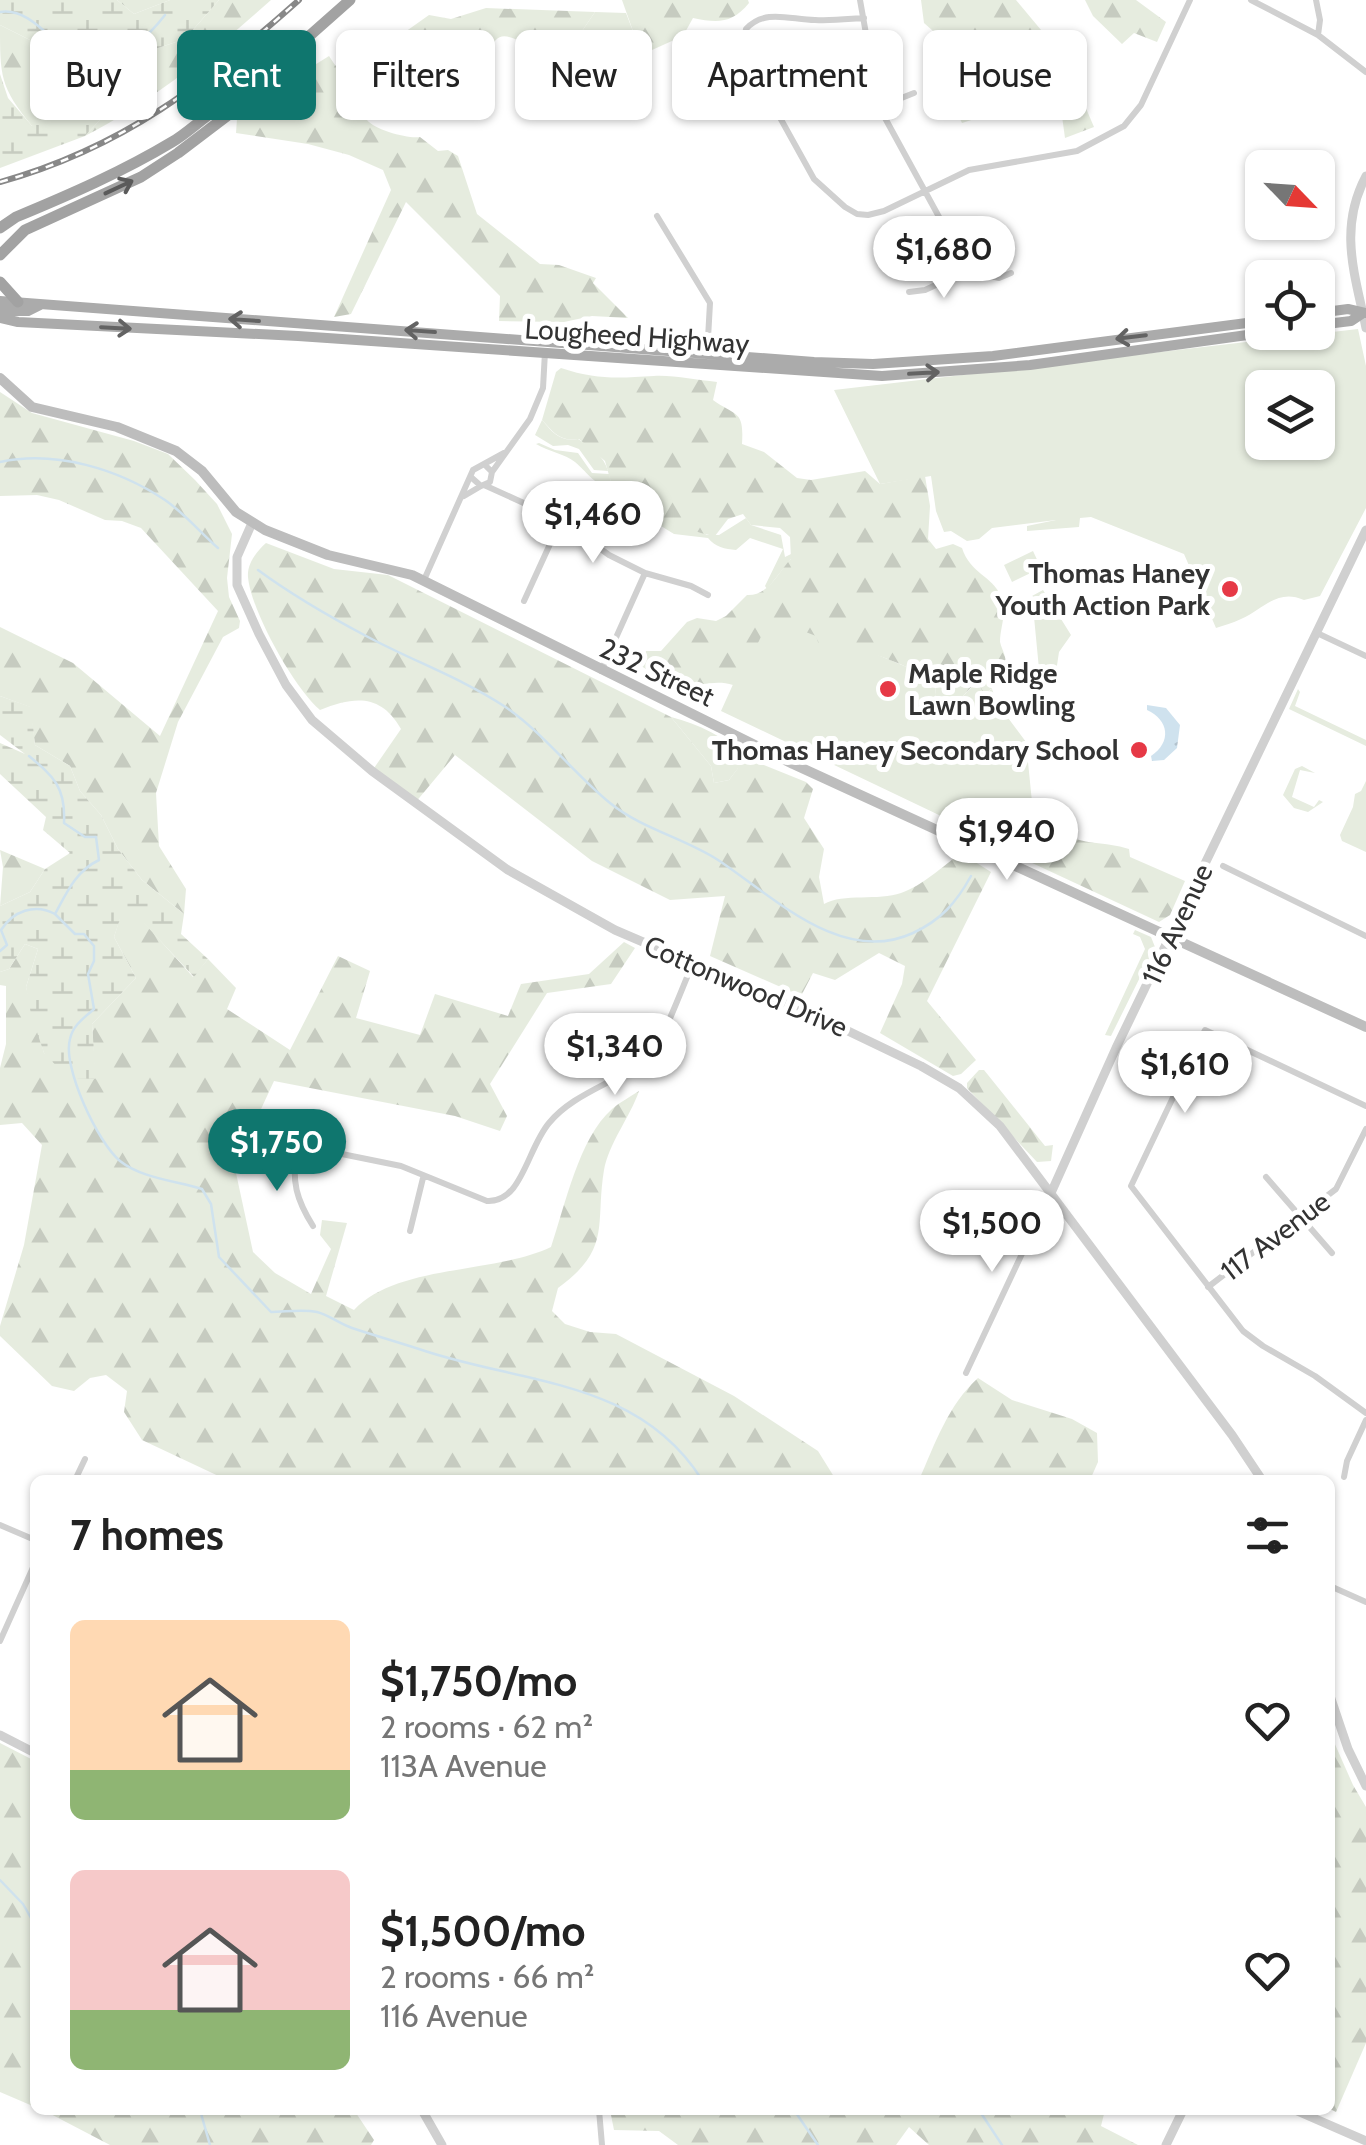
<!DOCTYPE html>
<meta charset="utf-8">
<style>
:root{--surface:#fff;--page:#f6f6f6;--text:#222;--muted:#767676;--accent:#0f766e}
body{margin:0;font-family:Cabin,sans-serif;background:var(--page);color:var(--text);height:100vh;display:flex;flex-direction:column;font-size:38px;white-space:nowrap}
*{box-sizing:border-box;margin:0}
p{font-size:32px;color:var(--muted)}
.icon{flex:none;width:55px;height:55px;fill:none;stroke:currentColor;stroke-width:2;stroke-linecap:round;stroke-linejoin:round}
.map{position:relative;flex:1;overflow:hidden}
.details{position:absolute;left:30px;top:1475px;width:1305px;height:640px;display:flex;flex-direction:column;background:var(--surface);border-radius:15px;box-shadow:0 2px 8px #0004}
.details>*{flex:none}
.guide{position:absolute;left:30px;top:30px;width:1308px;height:90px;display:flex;gap:20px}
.needle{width:65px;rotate:115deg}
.buttons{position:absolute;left:1245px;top:150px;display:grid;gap:20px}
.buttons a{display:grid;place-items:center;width:90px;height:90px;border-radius:15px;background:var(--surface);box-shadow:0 2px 8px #0004;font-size:50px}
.price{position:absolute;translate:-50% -85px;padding:0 22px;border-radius:35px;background:#fff;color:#222;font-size:32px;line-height:65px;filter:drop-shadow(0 2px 5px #0008)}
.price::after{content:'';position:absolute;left:50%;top:60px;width:30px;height:22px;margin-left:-15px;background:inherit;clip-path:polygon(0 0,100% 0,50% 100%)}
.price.active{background:var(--accent);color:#fff}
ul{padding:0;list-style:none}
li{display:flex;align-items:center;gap:30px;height:250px;padding:0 40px}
li span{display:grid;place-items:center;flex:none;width:280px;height:200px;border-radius:15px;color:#555}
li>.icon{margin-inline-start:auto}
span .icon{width:120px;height:120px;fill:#fffc;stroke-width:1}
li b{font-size:42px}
h2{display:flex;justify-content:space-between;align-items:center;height:120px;padding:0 40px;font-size:42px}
.tag{padding:0 35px;border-radius:15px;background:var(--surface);box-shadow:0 2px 8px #0004;font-size:35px;line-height:90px}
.tag.active{background:var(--accent);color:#fff}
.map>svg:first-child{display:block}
.green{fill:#e6ecdf;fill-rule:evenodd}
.forest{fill:url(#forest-firs)}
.wetland{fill:url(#wetland-marsh)}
.water{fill:url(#water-ripples)}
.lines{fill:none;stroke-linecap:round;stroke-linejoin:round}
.stream{stroke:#cfe2ee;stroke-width:2.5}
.minor{stroke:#d0d0d0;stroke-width:6}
.tertiary{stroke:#d0d0d0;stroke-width:9}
.secondary{stroke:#bdbdbd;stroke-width:10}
.primary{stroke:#ababab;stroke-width:10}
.trunk{stroke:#a2a2a2;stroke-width:11}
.rail-casing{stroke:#888;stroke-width:6}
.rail{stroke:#fff;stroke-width:2.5;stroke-dasharray:8;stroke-linecap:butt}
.oneway{stroke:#5a5a5a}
.oneway2{stroke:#636363}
.poi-dot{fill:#e63946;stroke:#fff;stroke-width:4}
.labels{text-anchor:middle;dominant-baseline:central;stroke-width:10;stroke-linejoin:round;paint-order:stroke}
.street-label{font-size:28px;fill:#333;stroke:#fff}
.poi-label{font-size:28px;font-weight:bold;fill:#333;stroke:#fff;text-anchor:end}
</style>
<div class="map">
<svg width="1366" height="2145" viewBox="0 0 1366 2145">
<defs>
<pattern id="forest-firs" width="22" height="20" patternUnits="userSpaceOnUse" patternTransform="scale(2.5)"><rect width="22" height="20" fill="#e6ecdf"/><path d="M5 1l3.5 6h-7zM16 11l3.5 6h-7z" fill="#c6cbc0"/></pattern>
<pattern id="wetland-marsh" width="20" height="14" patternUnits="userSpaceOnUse" patternTransform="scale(2.5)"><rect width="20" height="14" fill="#e6ecdf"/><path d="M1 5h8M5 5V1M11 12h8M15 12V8" fill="none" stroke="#c6cbc0"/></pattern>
<pattern id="water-ripples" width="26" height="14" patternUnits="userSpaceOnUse" patternTransform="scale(2.5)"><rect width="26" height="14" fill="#cfe2ee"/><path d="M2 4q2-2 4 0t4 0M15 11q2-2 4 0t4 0" fill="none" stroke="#b2c2cd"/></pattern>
</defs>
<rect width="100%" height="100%" fill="#fff"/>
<path class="green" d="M595,12l31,1 8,21 18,16 -24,11 -9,-14 -53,25 -28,-25 24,2 18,-15z
M1358,329l8,37v142l-46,88 -16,4c-27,-12 -40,9 -63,19 -8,4 -17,6 -25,9l-32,-74 -93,-37 -11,1 -1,9 -52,4v-5l29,-6 -64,8 -13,11 -12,2 -16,-10 -7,1 -8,-21 -5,-35 -51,8 -46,-94zM1262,388h56v54h-56z
M542,420c11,13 18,22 36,19 13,8 26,17 30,32l-14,-1 -15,-21 -11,-4 -15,1 -18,-11z
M539,443l16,7 23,3 14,20 17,1 3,12 -5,2c-18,-9 -19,-15 -32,-26 -10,-8 -27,-11 -39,-18z
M746,518l5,7 30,10 4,22 6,-3v5l-24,30 -2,-3 18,-37 -33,-11 -14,12c-11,-1 -21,-3 -28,-12l-34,-4 -13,-8 -1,-4 34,6 13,7h12z
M1033,551l8,17 -29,14 -8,-17z
M1043,590l28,45 -12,17 -3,20 -6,3 -11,-6 -7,-73z
M767,609l159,66 10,10 -1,10 13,9 13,-6 17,-17 6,13 8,-5 5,14 29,39 6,60 -34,9v3l32,-7 13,7 14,21 -7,6 -33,-7 -15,10v5l-40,-23 -241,-115z
M1298,689l2,3 -5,14 71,34v6l-77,-37z
M671,717c28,7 54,20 75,40l-12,-4 5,14 -10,13 -15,3 -3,-17z
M1302,766l13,7 -15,-3 -8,27 22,10 5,-7 4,2 -15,10 -14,-4 -11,-13 12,-26z
M1366,781v71l-24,-11 -2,-6 13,-28 2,-13 6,-3z
M1135,930l16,7 4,10 -44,89 -6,-1 40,-86 -5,-12 -7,-3z"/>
<path class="forest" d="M117,0h53l-36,14z
M219,0h52c-59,52 -116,100 -186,136l29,-31 -82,21c-32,-39 -32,-50 -32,-101l42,21 31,38 16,1 51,-31 45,-15z
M622,0h126l1,3c-17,21 -32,20 -56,15l-10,18 -31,14 -18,-16z
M921,0h95l71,85 -8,7 15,35 -29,11 -4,-29 -8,-2 -63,7 -28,9 -4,-8 15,-12 -40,-72 -9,-8z
M1085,0h51l30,22 -9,20 -23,-9 -12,11 -29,-28z
M486,8l109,4 -15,22 -18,15c-9,-1 -18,0 -27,-3 -23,-5 -37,-24 -47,10l-26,-4 -23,22 -36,-19 9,-18 -7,-5 24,-17 22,4z
M329,56c6,10 13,17 19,27 7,11 10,26 19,37 8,10 41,19 53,17l18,14 10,-1 10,6 19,58 63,50 19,1 37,13 -3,5 35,35 -36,-2 -28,6 -65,-1 1,-25 -94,-94 -55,112 -17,3 57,-127 -8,-20 -34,-15 -41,-11 -72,-11 1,-14 38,-37 22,-6z
M561,368c36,12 57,10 93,8 20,-1 42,4 63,6l-4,18c24,17 31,10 29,44l22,8 33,26 14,2 54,-9 15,13 45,-8 5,30 -2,33 8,10 17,-5 9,4c8,25 30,28 39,48 7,16 -1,30 -1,46 1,5 4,10 5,15 4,15 -9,30 -21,37l-7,-13 -16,17 -13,7 -13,-10 1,-10c-17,-18 -92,-45 -117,-40l-3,-9 -46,-18 -28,58 -9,9c-22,-7 -42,6 -64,-2 -9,-3 -19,-12 -28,-17l5,-15h15l26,-29 10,-4 19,3 10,-5 21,-21c22,1 30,-22 44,-36l-1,-22 -10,-9 -29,-3 -8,-11 -15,5 -13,17c-22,-3 -43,-17 -68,-12l-35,-38 -7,-25 -26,-22c-19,3 -25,-6 -37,-19l14,-48z
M0,392l32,21 102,28 34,13 27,26 22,24 15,30 -5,44 2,19 11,24 -1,7 -16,9 -45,85 -22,71 3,53 27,43 -2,25 -42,-34 -24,-31 -17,-34 -21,-24 -10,-25 -35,-21 -5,-38 -30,-11v-69l73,36 87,73 58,-125 -77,-83 -19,-7 -17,-1 -46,-20 -22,-5 -37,1z
M266,543l68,26 54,6 283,142 40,49 3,17 15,-3 9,-12 -4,-15 72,29 7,7 -9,29 20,31 -5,28 5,27c19,-11 55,-3 77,-11 21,-7 42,-27 60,-40l30,19 -64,129 49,59 -15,14 -8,2 -73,-43 22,-49 3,-18 -26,-13 -44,27 -22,-7 -12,23 -91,-40 15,-60 -55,4 -78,-39 -137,-106 -40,48 -43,-32 29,-42c-20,-35 -46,-33 -81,-19 -26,-22 -69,-99 -72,-133 -1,-13 8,-25 18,-34z
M1061,832c22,14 44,9 68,17l1,8 55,24 -15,34 -11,7 -157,-73 5,-13 43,5z
M0,850l45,19 -15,23 -30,14 3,-39z
M120,918l21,1 52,58 15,-18 28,29 -9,21 63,41 48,-94 32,15 -14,47 64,17 15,-41 73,22 13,-32 68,-10 35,-32 11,6 -24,36 -64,9 -57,91 17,32 -7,15 -45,-15 -181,-35 -25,54 -13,38 17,79 22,21 36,21 20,-45 -11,-14 2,-15 25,3 -21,73 28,14c43,-46 141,-36 197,-63 14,-41 28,-109 61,-138 8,-7 18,-12 27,-18 -9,26 -30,52 -35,79 -9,55 8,79 -46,118l-6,23 13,13 25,8 26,2 118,62 84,55 18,29h-609l-85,-40 -18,-28 3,-21 -21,-16 -16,3 -16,13 -22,-5 -52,-50v-10l24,-81 18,-100 -20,-22 -22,2v-57l6,-24v-58l-6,-1v-13l9,-3 16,-25 13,5 -12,38 18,66 51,26 -3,-55 44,-46 -22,-41z
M979,1070h5l61,76 8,-1 -2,16 -14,1 -70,-74v-5z
M978,1378l34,22 60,19 25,14 1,29 -8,18h-171c16,-36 29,-75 59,-102z
M1330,1733l23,52 13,22v236l-30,69 -6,-3z
M0,1743l35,18v346l-35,-15z
M43,2110h311l20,30 -3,5h-261z
M610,2110h495l-4,16 37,19h-209l-20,-18 -13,18h-218l-19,-14 -45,-1z"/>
<path class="wetland" d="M0,0h117l17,14 36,-14h49l-34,39 -45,15 -51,31 -16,-1 -31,-38 -42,-21z
M0,74l8,24 24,28c34,-23 42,-24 83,-22l-30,32 -85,32z
M0,696l31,11 4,38 35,21 10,25 21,24 17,34 24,31 42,34 -3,20 27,25 -14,18 -53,-57 -21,-1 -6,18 22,41 -44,46 4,55 -28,-1 -24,-25 -13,-39 -5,-27 12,-38 -13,-5 -16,25 -9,3v-66l30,-14 15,-23 25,-16 -27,-23 3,-13 -46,-43v-31l25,11 -25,-19z"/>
<path class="water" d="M1147,705l19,3 14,17 -3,23 -13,12 -12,1 -1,-5c21,-14 18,-36 -4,-46z"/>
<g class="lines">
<path class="stream" d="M0,12c31,-5 52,32 76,45 6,4 16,6 23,9 26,-10 49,-29 66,-51
M0,462c56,-12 118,7 165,38 19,13 36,33 53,48
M258,570c34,25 72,47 110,67 45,24 93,41 136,69 40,27 69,67 106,97 32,26 74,35 108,57 56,37 124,106 195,73 28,-13 43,-30 58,-57
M29,756c24,20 37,31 35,67l21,14h11l3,23c-23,11 -32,32 -44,54l20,20h9l10,12v15l-6,13 6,35c-10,9 -21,16 -24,30 -8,28 28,104 50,122 21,17 56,20 82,28l9,15 8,53 52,55c14,0 31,-3 46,0 12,3 23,12 35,16 24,8 49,15 73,23 100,33 214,29 277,129
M0,951l7,-6 -6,-15c12,-19 34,-27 54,-16
M0,1880l23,24 12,21
M200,2110l10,35
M794,2110l24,35
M979,2110l23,35"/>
<path class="minor" d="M860,0l19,107 89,163 31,8 12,-5
M1251,0l67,35 48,37
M1316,0l4,20 -2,15
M864,18c-16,1 -32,3 -49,2 -24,0 -50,-12 -69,9l-4,20 72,130 31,28 12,7 11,1 16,-4 85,-41 108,-19 47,-25 17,-21 49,-105
M879,107l35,-14
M657,216l53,87 -3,53
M909,292l16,-2 43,-20
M492,472l38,-53 13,-31 2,-36
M472,478l9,8 9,-4 2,-10 -7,-7
M484,485l77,35 48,35 36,18 46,13 17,9
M464,496l17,-10
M424,580l49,-110 31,-17
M524,601l37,-81
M1317,633l49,23
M601,671l44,-98
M1223,866l143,70
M587,1045l25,33
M1366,1106l-161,-76 -74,156 112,145 20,15 52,30 51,37
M261,1147l71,5 69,14 86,35c35,2 40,-52 62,-78 26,-32 73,-41 102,-69 12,-13 33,-71 42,-91
M296,1151c-4,31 0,48 17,75
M1266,1177l66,76
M410,1231l13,-53
M1208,1287l128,-98 30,-60
M966,1373l84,-179
M1344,1477l3,-16 19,-41
M75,1480l10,-21
M0,1525l35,15
M1330,1586l36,16
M0,1641l35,-78
M599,2110l3,35"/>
<path class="tertiary" d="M1366,176c-28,53 -11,98 0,152
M252,523l-15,34v28l22,49 27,51 26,35 60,51 136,99 107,60 210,90 96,46 38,22 41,38 232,309 30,45
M1051,1193l65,-145 250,-518
M1330,1696l18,53 18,37
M0,1735l35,18
M422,2110l20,35
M1295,2110l71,31
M1166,2145l17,-35"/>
<path class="secondary" d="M0,378l32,29 85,20 59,24 26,20 34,41 29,18 63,25 84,20 381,189 573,263"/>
<path class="primary" d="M0,301l814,61 59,2 120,-8 269,-35
M0,311h28l12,-6
M1318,313l30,-4 18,4
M0,318l18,4 280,14 584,40 148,-11 239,-33
M1318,325l33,-4 12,-8"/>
<path class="trunk" d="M0,228l16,-11c53,-22 106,-45 156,-75 21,-12 41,-36 65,-42
M0,255l25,-25 116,-53 37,-24 54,-41 5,-12 113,-100
M0,282l18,20"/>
<defs>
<path id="rail" d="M0,182c123,-34 206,-99 299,-182"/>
</defs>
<use href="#rail" class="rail-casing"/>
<use href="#rail" class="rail"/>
</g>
<defs><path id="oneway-shaft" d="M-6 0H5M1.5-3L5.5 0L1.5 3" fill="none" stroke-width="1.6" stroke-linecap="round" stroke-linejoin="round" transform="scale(2.5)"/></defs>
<use class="oneway" href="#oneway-shaft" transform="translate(119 187) rotate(-25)"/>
<g class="oneway2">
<use href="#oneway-shaft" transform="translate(244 320) rotate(-176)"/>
<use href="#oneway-shaft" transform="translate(116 328) rotate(3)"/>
<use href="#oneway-shaft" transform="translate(420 331) rotate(-176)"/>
<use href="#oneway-shaft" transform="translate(1131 337) rotate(173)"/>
<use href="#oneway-shaft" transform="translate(924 373) rotate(-3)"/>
</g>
<g class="poi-dot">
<circle cx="1230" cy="589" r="10"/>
<circle cx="888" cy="689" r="10"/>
<circle cx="1139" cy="750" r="10"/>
</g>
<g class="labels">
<g class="street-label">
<text transform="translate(637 336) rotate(4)">Lougheed Highway</text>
<text transform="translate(657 672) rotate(25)">232 Street</text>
<text transform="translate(1177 924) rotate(-65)">116 Avenue</text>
<text transform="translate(746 986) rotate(23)">Cottonwood Drive</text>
<text transform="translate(1275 1236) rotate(-37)">117 Avenue</text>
</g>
<g class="poi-label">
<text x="1210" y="573">Thomas Haney<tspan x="1210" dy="32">Youth Action Park</tspan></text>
<text x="908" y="673" text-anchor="start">Maple Ridge<tspan x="908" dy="32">Lawn Bowling</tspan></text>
<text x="1119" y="750">Thomas Haney Secondary School</text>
</g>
</g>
</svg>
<div class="buttons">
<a><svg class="needle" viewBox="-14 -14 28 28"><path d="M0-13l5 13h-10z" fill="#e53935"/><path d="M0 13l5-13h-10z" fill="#767676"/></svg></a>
<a><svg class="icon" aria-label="locate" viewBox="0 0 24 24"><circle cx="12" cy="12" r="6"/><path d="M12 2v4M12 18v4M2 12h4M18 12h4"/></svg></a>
<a><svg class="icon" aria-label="layers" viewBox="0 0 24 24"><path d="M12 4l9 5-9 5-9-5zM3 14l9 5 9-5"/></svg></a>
</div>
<b class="price" style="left:944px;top:301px">$1,680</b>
<b class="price" style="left:593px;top:566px">$1,460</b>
<b class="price" style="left:1007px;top:883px">$1,940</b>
<b class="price" style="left:615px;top:1098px">$1,340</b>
<b class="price" style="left:1185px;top:1116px">$1,610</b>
<b class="price active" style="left:277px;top:1194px">$1,750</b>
<b class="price" style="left:992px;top:1275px">$1,500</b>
<div class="guide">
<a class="tag">Buy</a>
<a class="tag active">Rent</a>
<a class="tag">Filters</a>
<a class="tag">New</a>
<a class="tag">Apartment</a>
<a class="tag">House</a>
</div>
<section class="details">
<h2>7 homes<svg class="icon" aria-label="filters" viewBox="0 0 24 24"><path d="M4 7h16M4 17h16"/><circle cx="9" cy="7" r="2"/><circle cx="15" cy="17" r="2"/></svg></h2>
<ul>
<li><span style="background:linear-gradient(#ffd9b3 75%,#8fb573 0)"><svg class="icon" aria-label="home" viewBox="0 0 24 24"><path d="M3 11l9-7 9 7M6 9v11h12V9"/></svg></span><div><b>$1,750/mo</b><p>2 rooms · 62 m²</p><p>113A Avenue</p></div><svg class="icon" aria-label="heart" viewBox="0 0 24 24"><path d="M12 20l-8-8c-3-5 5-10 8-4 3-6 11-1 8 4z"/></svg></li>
<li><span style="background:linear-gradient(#f6c9c9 70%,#8fb573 0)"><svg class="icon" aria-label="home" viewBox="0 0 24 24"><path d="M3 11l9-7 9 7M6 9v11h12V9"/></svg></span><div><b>$1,500/mo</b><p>2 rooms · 66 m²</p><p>116 Avenue</p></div><svg class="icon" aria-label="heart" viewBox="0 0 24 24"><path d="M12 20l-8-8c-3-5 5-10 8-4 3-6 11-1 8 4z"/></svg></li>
</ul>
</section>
</div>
